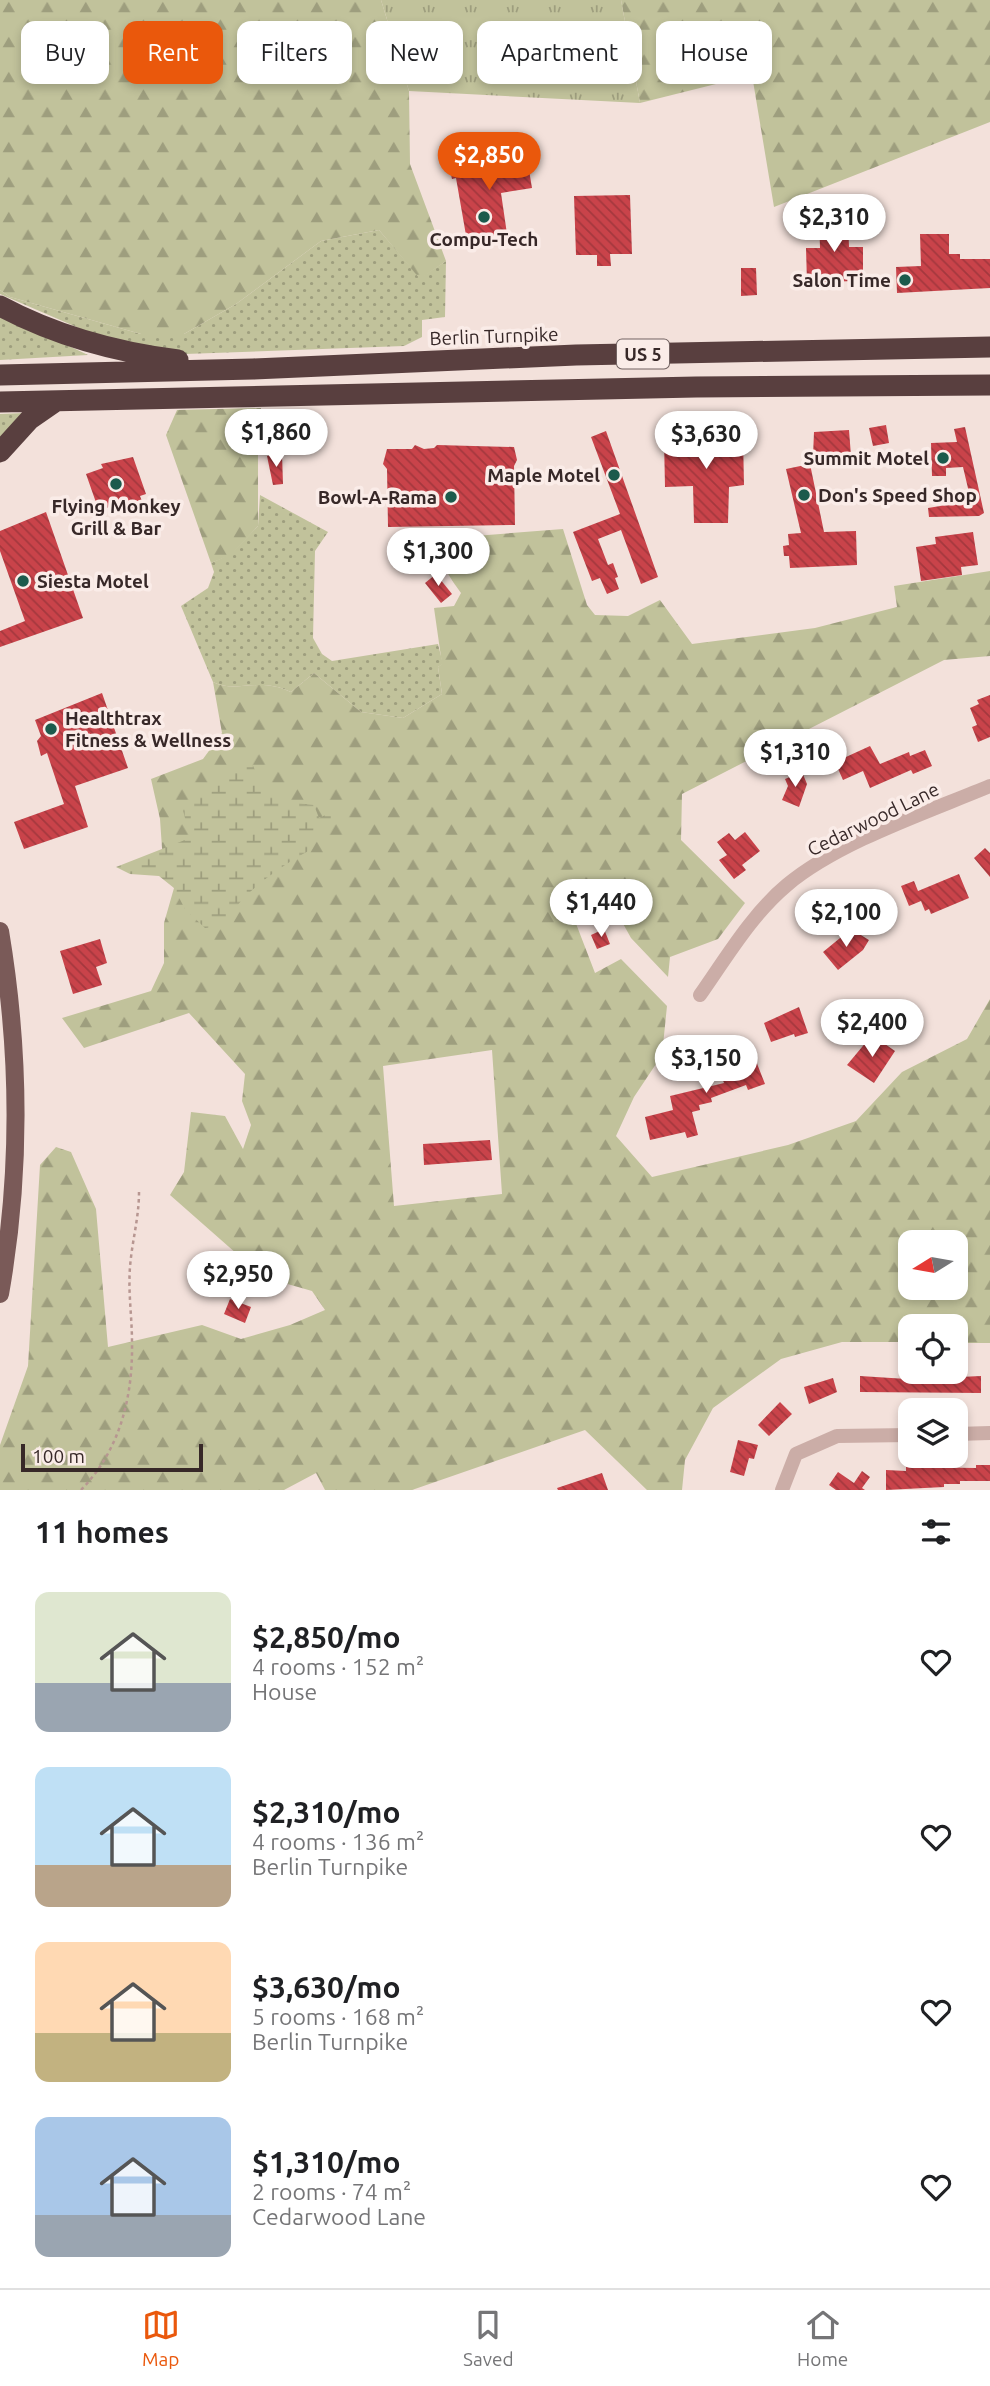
<!DOCTYPE html>
<meta charset="utf-8">
<style>
:root{--surface:#fff;--page:#f2f2f2;--text:#202124;--muted:#757577;--line:#e0e0e0;--accent:#ea580c}
body{margin:0;font-family:Ubuntu,sans-serif;background:var(--page);color:var(--text);height:100vh;display:flex;flex-direction:column;font-size:26px;white-space:nowrap}
*{box-sizing:border-box;margin:0}
p{font-size:23px;color:var(--muted)}
.icon{flex:none;width:38px;height:38px;fill:none;stroke:currentColor;stroke-width:2;stroke-linecap:round;stroke-linejoin:round}
.map{position:relative;height:1490px;overflow:hidden}
.sheet{display:flex;flex-direction:column;background:var(--surface);flex:1}
.sheet>*{flex:none}
.top-card{position:absolute;left:21px;top:21px;width:948px;height:63px;display:flex;gap:14px}
.needle{width:46px;rotate:259deg}
.buttons{position:absolute;left:898px;top:1230px;display:grid;gap:14px}
.buttons a{display:grid;place-items:center;width:70px;height:70px;border-radius:14px;background:var(--surface);box-shadow:0 4px 10px #0003;font-size:35px}
.scale{position:absolute;left:21px;bottom:18px;width:182px;box-sizing:border-box;padding-left:7px;border:4px solid #372828;border-top:0;font-size:19px;line-height:24px;white-space:nowrap;color:#372828;-webkit-text-stroke:5px #faece8;paint-order:stroke}
.price{position:absolute;translate:-50% -60px;padding:0 16px;border-radius:24px;background:#fff;color:#222;font-size:23px;line-height:46px;filter:drop-shadow(0 2px 4px #0008)}
.price::after{content:'';position:absolute;left:50%;top:42px;width:21px;height:16px;margin-left:-10px;background:inherit;clip-path:polygon(0 0,100% 0,50% 100%)}
.price.active{background:var(--accent);color:#fff}
ul{padding:0;list-style:none}
li{display:flex;align-items:center;gap:21px;height:175px;padding:0 35px}
li span{display:grid;place-items:center;flex:none;width:196px;height:140px;border-radius:14px;color:#555}
li>.icon{margin-inline-start:auto}
span .icon{width:84px;height:84px;fill:#fffc;stroke-width:1}
li b{font-size:30px}
h2{display:flex;justify-content:space-between;align-items:center;height:84px;padding:0 35px;font-size:30px}
.pill{padding:0 24px;border-radius:14px;background:var(--surface);box-shadow:0 4px 10px #0003;font-size:24px;line-height:63px}
.pill.active{background:var(--accent);color:#fff}
.tabs{display:flex;justify-content:space-around;align-items:center;height:98px;border-top:2px solid var(--line);background:var(--surface);font-size:19px;color:var(--muted)}
.tabs a{display:grid;justify-items:center;gap:4px}
.tabs .active{color:var(--accent)}
.map>svg:first-child{display:block}
.grass{fill:url(#grass-dots)}
.forest{fill:url(#forest-firs);fill-rule:evenodd}
.wetland{fill:url(#wetland-marsh)}
.park{fill:url(#park-tufts)}
.building{fill:url(#building-back-hatch)}
.lines{fill:none;stroke-linecap:round;stroke-linejoin:round}
.path{stroke:#b79691;stroke-width:2.5;stroke-dasharray:3.5 3.5;stroke-linecap:butt}
.minor{stroke:#cbada7;stroke-width:14}
.major{stroke:#7a5a58;stroke-width:18}
.highway{stroke:#593f3f;stroke-width:21}
.poi-dot{fill:#1c5a4c;stroke:#faece8;stroke-width:2.5}
.labels{text-anchor:middle;dominant-baseline:central;stroke-width:7;stroke-linejoin:round;paint-order:stroke}
.shield{fill:#faece8;stroke:#726362;stroke-width:2}
.shield-label{font-size:18px;font-weight:bold;fill:#372828}
.poi-label{font-size:19px;font-weight:bold;fill:#372828;stroke:#faece8;text-anchor:end}
.street-label{font-size:19px;fill:#372828;stroke:#faece8}
</style>
<div class="map">
<svg width="990" height="1490" viewBox="0 0 990 1490">
<defs>
<pattern id="grass-dots" width="8" height="8" patternUnits="userSpaceOnUse" patternTransform="scale(1.75)"><rect width="8" height="8" fill="#c1c29b"/><path d="M2 2h.1M6 6h.1" fill="none" stroke="#9e9e7e" stroke-width="1.8" stroke-linecap="round"/></pattern>
<pattern id="forest-firs" width="22" height="20" patternUnits="userSpaceOnUse" patternTransform="scale(1.75)"><rect width="22" height="20" fill="#c1c29b"/><path d="M5 1l3.5 6h-7zM16 11l3.5 6h-7z" fill="#9e9e7e"/></pattern>
<pattern id="wetland-marsh" width="20" height="14" patternUnits="userSpaceOnUse" patternTransform="scale(1.75)"><rect width="20" height="14" fill="#c1c29b"/><path d="M1 5h8M5 5V1M11 12h8M15 12V8" fill="none" stroke="#9e9e7e"/></pattern>
<pattern id="park-tufts" width="24" height="20" patternUnits="userSpaceOnUse" patternTransform="scale(1.75)"><rect width="24" height="20" fill="#c1c29b"/><path d="M3 7l-1-3M5 7V3M7 7l1-3M15 17l-1-3M17 17v-4M19 17l1-3" fill="none" stroke="#9e9e7e"/></pattern>
<pattern id="building-back-hatch" width="6" height="6" patternUnits="userSpaceOnUse" patternTransform="scale(1.75)"><rect width="6" height="6" fill="#c9434a"/><path d="M-1 5l2 2M0 0l6 6M5-1l2 2" fill="none" stroke="#a4383e"/></pattern>
</defs>
<rect width="100%" height="100%" fill="#f3e1db"/>
<path class="grass" d="M379,230l41,48 26,-17 -1,56 -23,3v17l-18,9 -219,8 -90,-19 -95,-41v-4l10,7 131,37h43l52,-30 85,-63z
M0,313l88,42 -88,5z
M25,413l-25,31v-30z
M260,495l68,37 -13,19 -2,87 9,16 10,7 106,-17 5,20 -5,3 4,27 -39,24 -42,-6 -47,-39 -23,19c-33,-16 -54,2 -78,-10l-32,-76 27,-18 6,-16 -3,-9 20,-9 27,-28z"/>
<path class="forest" d="M0,0h381l28,91 1,73 36,97 -26,18 -41,-49 -58,11 -85,63 -52,30h-43l-131,-37 -10,-7z
M621,0h369v122l-216,85 -22,-132 -112,28z
M261,408l-3,27v91l-27,29 -20,8 -45,-128 11,-25z
M563,529l24,76 8,10 33,1 32,-16 32,44 123,-16 82,-21 -3,-21 96,-15v85l-46,4 -262,134 -1,46 64,63 -27,36 -48,18 -2,20 -37,-39 -20,-36 -36,19 20,52 26,-14 46,47 -5,49 -28,42 -18,39 36,41 136,-32 68,-24 46,-49 65,-33 23,-40v344h-34v-17h-46v16h-68l-61,17 -68,49 -28,52 -3,30h-35l-62,-60 -173,60h-87l-9,-17 -32,17h-284v-45l28,-79 12,-201 16,-18 15,5 25,57 12,138 94,-22 39,14 49,-14 35,-15 -13,-19 -49,-14 -93,-82 14,-23 7,-60 34,4 18,33 8,-24 -9,-24 3,-27 -56,-61 -105,35 -22,-30 89,-27 13,-28v-40l10,-35 -12,-40 -2,-29 -9,-40 52,-20 19,-26 -9,-51c24,12 45,-6 78,10l23,-19 47,39 42,6 39,-24 -4,-27 4,-3 -8,-56 20,-2 7,-13c-16,-23 -30,-37 1,-56zM492,1050l10,144 -108,12 -11,-140zM910,1242h46v46h-46z"/>
<path class="wetland" d="M251,761c12,31 31,41 63,44l5,13 13,-6 3,10 -19,8 -4,19c-25,13 -80,49 -85,76l-22,3 -20,-19 -11,-21 -15,-12 -29,-2 -14,-7 74,-29 -8,-32z"/>
<path class="park" d="M381,0h240l19,103 -231,-12z"/>
<path class="building" d="M526,152l6,36 -31,5 6,41 -40,7 -11,-63 -4,1 -3,-14z
M630,195l2,59h-22l1,12h-14v-11h-21l-2,-59z
M819,214h21l8,8 1,25h14v34l-56,1 -1,-34h14z
M920,234h29v20h11v5h30v29l-93,5 -1,-26 25,-1z
M741,268h15l1,27 -16,1z
M886,425l3,18 -16,3 -4,-18z
M965,427l19,86 -5,3 -50,1 -1,-9 43,-7 -8,-34 -17,1v8h-14l-1,-33 26,-1 -3,-13z
M726,429v9l17,-1 1,48 -15,2 -1,36h-34l-1,-37 -28,1 -1,-48 29,-1 -1,-8z
M849,430l2,26h-38l1,-24z
M606,431l52,146 -17,7 -20,-54 -23,9 10,26 5,-2 5,14 -3,1 4,11 -12,5 -7,-16 -8,3 -19,-49 47,-18 -29,-77z
M415,445l9,4 10,-1 3,-3 77,2 3,13 -3,6 1,59 -127,2 -1,-58 -4,-5 4,-15h25z
M282,454l1,30 -10,1 -6,-29z
M133,457l13,37 -6,2 3,8 -15,5 -3,-8 -26,10 -13,-37 17,-6 -2,-4z
M810,464l14,68 32,-1 1,34 -67,3 -1,-12h-5l-1,-10 6,-1 -1,-11 13,-1 -15,-64z
M46,512l37,106 -83,29v-16l25,-10 -25,-70v-20z
M973,532l5,33 -17,2 1,8 -41,6 -5,-34 20,-3 -1,-7z
M436,574l16,20 -11,9 -16,-20z
M102,693l26,75 -53,18 13,41 -64,22 -10,-27 50,-18 -17,-51 -6,3 -4,-15 4,-5 -6,-16z
M990,695v42l-12,5 -6,-15 5,-2 -7,-17 9,-4 -2,-4z
M870,746l10,18 29,-12 1,4 15,-6 7,16 -19,8 -2,-4 -41,18 -7,-17 -20,9 -8,-18z
M802,772l5,12 -8,23 -17,-7 6,-14 -3,-7z
M745,832l15,19 -18,14 4,5 -12,9 -15,-19 8,-5 -10,-13 12,-9 6,7z
M985,848l5,5v24l-16,-19z
M959,874l10,24 -38,16 -2,-5 -4,2 -4,-10 -12,5 -8,-20 13,-5 4,10z
M604,929l6,15 -13,5 -6,-14z
M851,929l18,11 -6,10 -25,20 -15,-18z
M100,939l7,24 -11,4 6,18 -29,9 -13,-43z
M799,1007l9,26 -13,4 -1,-3 -23,8 -7,-19z
M872,1035l23,16 -21,32 -27,-18z
M749,1043l16,41 -17,6 -2,-5 -35,13 1,4 -13,3 1,5 -8,2 6,23 -11,3 -2,-6 -35,8 -5,-23 28,-7 -3,-14 54,-13 -8,-20 20,-7 -3,-7z
M490,1140l2,20 -68,5 -1,-21z
M230,1299l21,8 -6,16 -21,-9z
M922,1375l16,1v2l43,-2v17l-121,-1v-16l47,3z
M833,1378l4,14 -28,12 -5,-17z
M780,1402l12,12 -23,22 -11,-11z
M738,1440l20,5 -4,14 -5,-1 -5,18 -14,-4z
M976,1465h14v16h-30v3h-16v3l-58,3v-20l20,1v-4l70,1z
M862,1471l8,6 -8,11 3,2h-29l-7,-5 9,-13 16,11z
M602,1473l6,17h-50l-1,-2z"/>
<g class="lines">
<path class="path" d="M81,1490c39,-40 52,-93 51,-148 0,-25 -4,-50 -2,-75 2,-26 9,-49 9,-75"/>
<path class="minor" d="M700,995c26,-37 52,-81 87,-110 51,-43 141,-73 203,-99
M956,1434l34,-1
M782,1490l14,-36 41,-18 73,-1"/>
<path class="major" d="M0,931c20,120 21,244 0,363"/>
<path class="highway" d="M0,306c56,30 115,46 178,54
M0,375l253,-6 323,-14 414,-8
M0,402l696,-15 294,-2
M0,452l30,-33 26,-18"/>
</g>
<g class="poi-dot">
<circle cx="484" cy="217" r="7"/>
<circle cx="905" cy="280" r="7"/>
<circle cx="943" cy="458" r="7"/>
<circle cx="614" cy="475" r="7"/>
<circle cx="116" cy="484" r="7"/>
<circle cx="804" cy="495" r="7"/>
<circle cx="451" cy="497" r="7"/>
<circle cx="23" cy="581" r="7"/>
<circle cx="51" cy="729" r="7"/>
</g>
<g class="labels">
<rect class="shield" x="617" y="339.5" width="52" height="29" rx="5"/>
<g class="shield-label">
<text x="643" y="354">US 5</text>
</g>
<g class="poi-label">
<text x="484" y="239" text-anchor="middle">Compu-Tech</text>
<text x="891" y="280">Salon Time</text>
<text x="929" y="458">Summit Motel</text>
<text x="600" y="475">Maple Motel</text>
<text x="818" y="495" text-anchor="start">Don's Speed Shop</text>
<text x="437" y="497">Bowl-A-Rama</text>
<text x="116" y="506" text-anchor="middle">Flying Monkey<tspan x="116" dy="22">Grill &amp; Bar</tspan></text>
<text x="37" y="581" text-anchor="start">Siesta Motel</text>
<text x="65" y="718" text-anchor="start">Healthtrax<tspan x="65" dy="22">Fitness &amp; Wellness</tspan></text>
</g>
<g class="street-label">
<text transform="translate(494 336) rotate(-2)">Berlin Turnpike</text>
<text transform="translate(873 819) rotate(-26)">Cedarwood Lane</text>
</g>
</g>
</svg>
<div class="buttons">
<a><svg class="needle" viewBox="-14 -14 28 28"><path d="M0-13l5 13h-10z" fill="#e53935"/><path d="M0 13l5-13h-10z" fill="#757577"/></svg></a>
<a><svg class="icon" aria-label="locate" viewBox="0 0 24 24"><circle cx="12" cy="12" r="6"/><path d="M12 2v4M12 18v4M2 12h4M18 12h4"/></svg></a>
<a><svg class="icon" aria-label="layers" viewBox="0 0 24 24"><path d="M12 4l9 5-9 5-9-5zM3 14l9 5 9-5"/></svg></a>
</div>
<div class="scale">100 m</div>
<b class="price active" style="left:489px;top:192px">$2,850</b>
<b class="price" style="left:834px;top:254px">$2,310</b>
<b class="price" style="left:276px;top:469px">$1,860</b>
<b class="price" style="left:706px;top:471px">$3,630</b>
<b class="price" style="left:438px;top:588px">$1,300</b>
<b class="price" style="left:795px;top:789px">$1,310</b>
<b class="price" style="left:601px;top:939px">$1,440</b>
<b class="price" style="left:846px;top:949px">$2,100</b>
<b class="price" style="left:872px;top:1059px">$2,400</b>
<b class="price" style="left:706px;top:1095px">$3,150</b>
<b class="price" style="left:238px;top:1311px">$2,950</b>
<div class="top-card">
<a class="pill">Buy</a>
<a class="pill active">Rent</a>
<a class="pill">Filters</a>
<a class="pill">New</a>
<a class="pill">Apartment</a>
<a class="pill">House</a>
</div>
</div>
<section class="sheet">
<h2>11 homes<svg class="icon" aria-label="filters" viewBox="0 0 24 24"><path d="M4 7h16M4 17h16"/><circle cx="9" cy="7" r="2"/><circle cx="15" cy="17" r="2"/></svg></h2>
<ul>
<li><span style="background:linear-gradient(#dfe7d0 65%,#9aa5b1 0)"><svg class="icon" aria-label="home" viewBox="0 0 24 24"><path d="M3 11l9-7 9 7M6 9v11h12V9"/></svg></span><div><b>$2,850/mo</b><p>4 rooms · 152 m²</p><p>House</p></div><svg class="icon" aria-label="heart" viewBox="0 0 24 24"><path d="M12 20l-8-8c-3-5 5-10 8-4 3-6 11-1 8 4z"/></svg></li>
<li><span style="background:linear-gradient(#bfe0f5 70%,#b9a48a 0)"><svg class="icon" aria-label="home" viewBox="0 0 24 24"><path d="M3 11l9-7 9 7M6 9v11h12V9"/></svg></span><div><b>$2,310/mo</b><p>4 rooms · 136 m²</p><p>Berlin Turnpike</p></div><svg class="icon" aria-label="heart" viewBox="0 0 24 24"><path d="M12 20l-8-8c-3-5 5-10 8-4 3-6 11-1 8 4z"/></svg></li>
<li><span style="background:linear-gradient(#ffd9b3 65%,#c2b280 0)"><svg class="icon" aria-label="home" viewBox="0 0 24 24"><path d="M3 11l9-7 9 7M6 9v11h12V9"/></svg></span><div><b>$3,630/mo</b><p>5 rooms · 168 m²</p><p>Berlin Turnpike</p></div><svg class="icon" aria-label="heart" viewBox="0 0 24 24"><path d="M12 20l-8-8c-3-5 5-10 8-4 3-6 11-1 8 4z"/></svg></li>
<li><span style="background:linear-gradient(#a9c7e8 70%,#9aa5b1 0)"><svg class="icon" aria-label="home" viewBox="0 0 24 24"><path d="M3 11l9-7 9 7M6 9v11h12V9"/></svg></span><div><b>$1,310/mo</b><p>2 rooms · 74 m²</p><p>Cedarwood Lane</p></div><svg class="icon" aria-label="heart" viewBox="0 0 24 24"><path d="M12 20l-8-8c-3-5 5-10 8-4 3-6 11-1 8 4z"/></svg></li>
</ul>
</section>
<nav class="tabs">
<a class="active"><svg class="icon" aria-label="map" viewBox="0 0 24 24"><path d="M3 6l6-2 6 2 6-2v14l-6 2-6-2-6 2zM9 4v14M15 6v14"/></svg>Map</a>
<a><svg class="icon" aria-label="saved" viewBox="0 0 24 24"><path d="M7 4h10v16l-5-4-5 4z"/></svg>Saved</a>
<a><svg class="icon" aria-label="home" viewBox="0 0 24 24"><path d="M3 11l9-7 9 7M6 9v11h12V9"/></svg>Home</a>
</nav>
